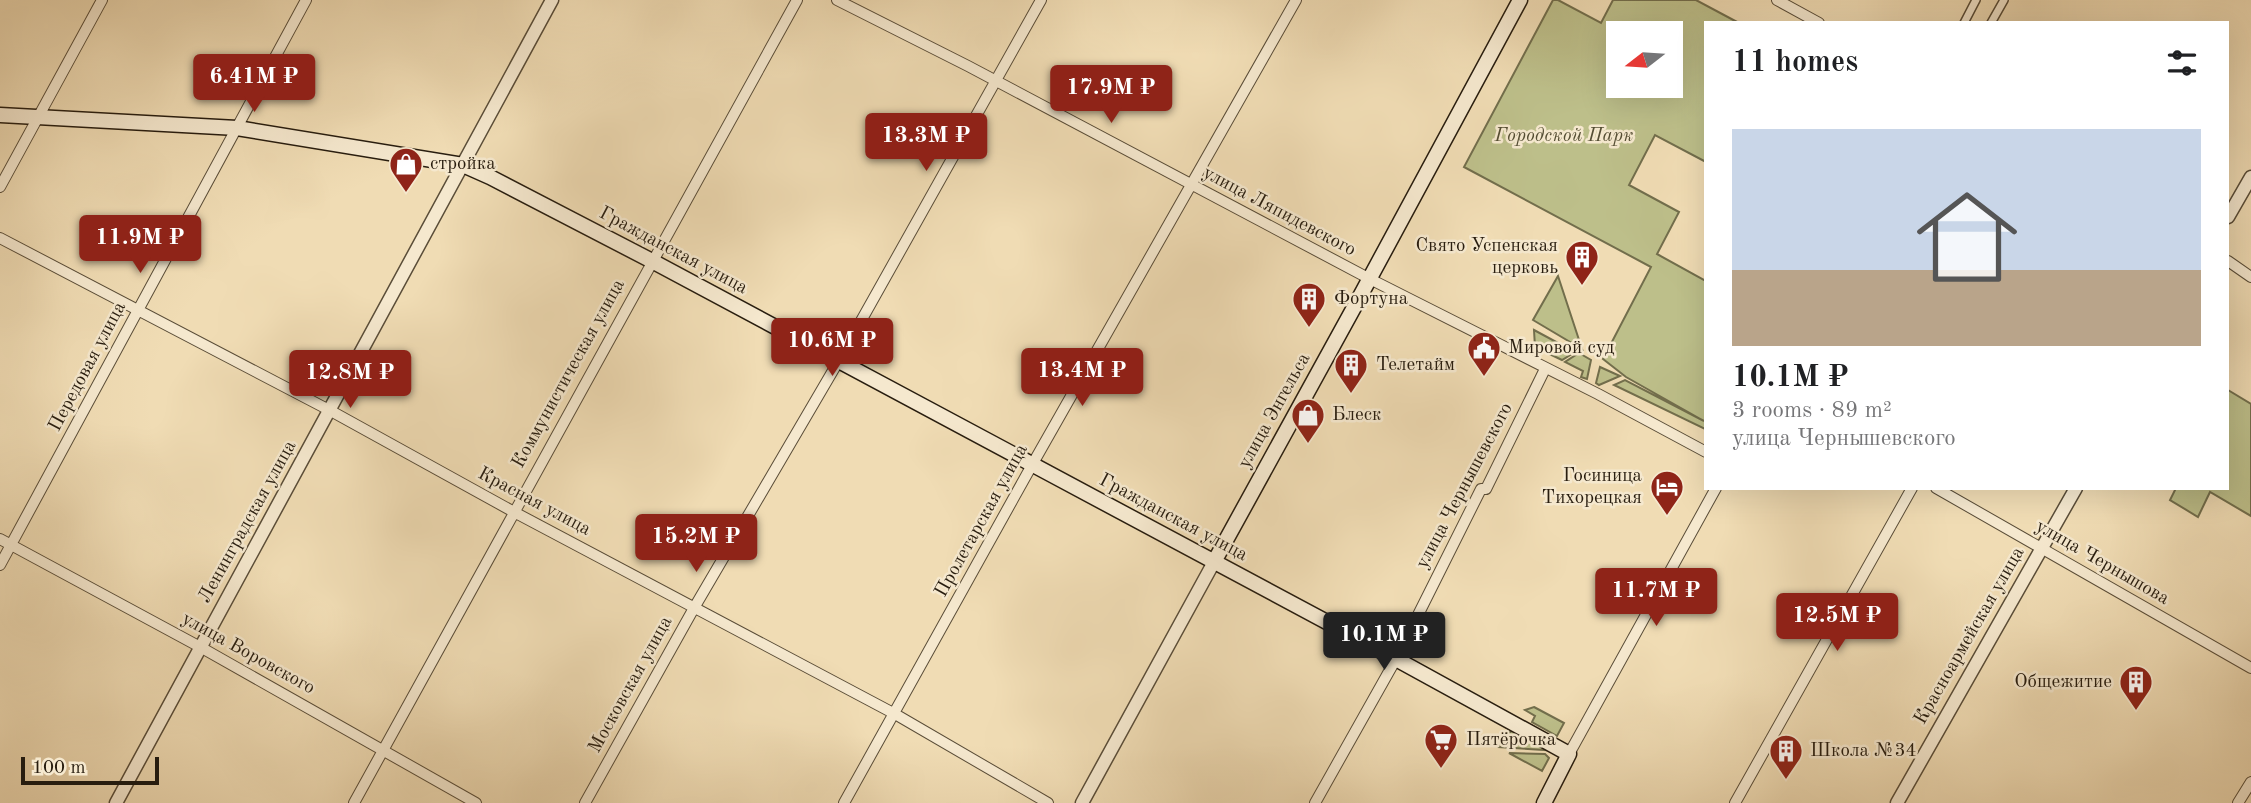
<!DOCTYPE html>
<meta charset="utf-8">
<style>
:root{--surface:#fff;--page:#f2f2f2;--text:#202124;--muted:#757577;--accent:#8f2418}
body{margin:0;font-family:"Old Standard TT",serif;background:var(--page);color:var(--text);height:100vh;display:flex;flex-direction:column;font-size:26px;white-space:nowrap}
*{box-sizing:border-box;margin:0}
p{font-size:23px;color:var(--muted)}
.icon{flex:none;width:38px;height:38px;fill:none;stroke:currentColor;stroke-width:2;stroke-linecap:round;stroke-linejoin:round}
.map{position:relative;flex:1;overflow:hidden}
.drawer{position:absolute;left:1704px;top:21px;width:525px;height:469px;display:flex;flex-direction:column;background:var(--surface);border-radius:0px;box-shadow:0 7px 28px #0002}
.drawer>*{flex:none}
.needle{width:46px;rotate:253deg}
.fabs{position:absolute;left:1606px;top:21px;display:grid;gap:14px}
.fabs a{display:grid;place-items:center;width:77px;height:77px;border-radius:0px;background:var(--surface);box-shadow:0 7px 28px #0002;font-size:35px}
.scale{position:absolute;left:21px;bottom:18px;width:138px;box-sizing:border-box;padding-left:7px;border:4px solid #281d0f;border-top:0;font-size:19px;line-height:24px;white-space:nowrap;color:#281d0f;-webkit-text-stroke:5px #f5e8ce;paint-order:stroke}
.price{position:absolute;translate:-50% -60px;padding:0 16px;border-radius:7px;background:var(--accent);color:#fff;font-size:23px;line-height:46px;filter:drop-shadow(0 2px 4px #0008)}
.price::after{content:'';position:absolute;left:50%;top:42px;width:21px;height:16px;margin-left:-10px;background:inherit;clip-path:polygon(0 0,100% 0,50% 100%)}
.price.active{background:#222;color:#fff}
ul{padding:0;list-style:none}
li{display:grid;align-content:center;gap:14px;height:371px;padding:0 28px}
li span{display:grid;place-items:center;height:217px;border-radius:0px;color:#555}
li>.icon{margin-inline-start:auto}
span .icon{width:126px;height:126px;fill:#fffc;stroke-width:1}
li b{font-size:30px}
h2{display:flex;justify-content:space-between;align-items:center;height:84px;padding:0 28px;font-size:30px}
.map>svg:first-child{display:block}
.green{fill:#bdbf8a;stroke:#726e4c;stroke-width:2;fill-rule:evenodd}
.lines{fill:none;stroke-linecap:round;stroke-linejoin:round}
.pedestrian-casing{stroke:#5a4d38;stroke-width:10}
.minor-casing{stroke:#5a4d38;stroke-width:12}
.tertiary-casing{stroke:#5a4d38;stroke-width:15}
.secondary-casing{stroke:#281d0f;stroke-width:17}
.pedestrian{stroke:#f5e8ce;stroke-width:7}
.minor{stroke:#f5e8ce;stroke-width:10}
.tertiary{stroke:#f5e8ce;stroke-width:12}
.secondary{stroke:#f5e8ce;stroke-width:14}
.labels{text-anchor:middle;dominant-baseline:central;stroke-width:5;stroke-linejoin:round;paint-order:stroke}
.park-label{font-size:19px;font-style:italic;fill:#554e34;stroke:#f5e8ce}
.poi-label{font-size:19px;fill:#281d0f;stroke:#f5e8ce;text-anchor:start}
.street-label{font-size:19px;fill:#281d0f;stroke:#f5e8ce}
</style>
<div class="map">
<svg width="2251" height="803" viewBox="0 0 2251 803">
<rect width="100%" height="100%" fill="#f0dcb4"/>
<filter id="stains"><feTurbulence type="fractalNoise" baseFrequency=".00286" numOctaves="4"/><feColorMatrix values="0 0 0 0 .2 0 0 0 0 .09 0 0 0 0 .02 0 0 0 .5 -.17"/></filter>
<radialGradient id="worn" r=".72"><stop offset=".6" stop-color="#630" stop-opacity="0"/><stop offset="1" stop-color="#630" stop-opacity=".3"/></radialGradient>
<path class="green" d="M1553,0h5l43,23 12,-23h83l43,23h-33v139l-51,-27 -26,50 50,27 -22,42 49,27 -1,148 -91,-44 11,-5 79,41 -78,-44 -23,-18 48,-92 -187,-100zM1619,33h52v53h-52z
M1558,276l24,73 -49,-29z
M1534,330l41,22 -13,8 -27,-13z
M1579,353l12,7 -4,19 -6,-2 2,-6 -18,-9z
M1600,367l20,9 -21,9 -3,-2z
M2228,390l23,14v112l-41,-24 -12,25 -28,-17 6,-12h52z
M1534,707l30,16 -7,13 -25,-14 3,-6 -10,-6z
M1514,730l26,15 5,5 -46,-3 7,-13z
M1509,753l36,1 4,4 -7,13z"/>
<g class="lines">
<defs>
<path id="pedestrian" d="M1964,23l12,-23
M1991,23l13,-23"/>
<path id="minor" d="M837,0l131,66 402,213 228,115 108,58
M1777,0l42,23
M0,187l102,-187
M0,238l331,173 183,101 381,202 153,89
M2228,261l23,16
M1936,488l315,180
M0,539l202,109 274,155
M0,565l306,-565
M1569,754l147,-266
M354,803l443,-803
M585,803l109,-195 144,-246 203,-362
M844,803l188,-338 264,-465
M1315,803l81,-144 85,-170h5l59,-120
M1735,803l177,-315
M2238,803l13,-21"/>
<path id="tertiary" d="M2228,217l23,-40
M116,803l436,-803
M1082,803l132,-241
M1897,803l179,-315"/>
<path id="secondary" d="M0,115l237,13 226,37 27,12 162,84 744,398 173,95 -25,49
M1214,562l143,-260 163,-302"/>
</defs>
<use href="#pedestrian" class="pedestrian-casing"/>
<use href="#minor" class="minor-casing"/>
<use href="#tertiary" class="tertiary-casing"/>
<use href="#secondary" class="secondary-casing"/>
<use href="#pedestrian" class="pedestrian"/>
<use href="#minor" class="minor"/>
<use href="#tertiary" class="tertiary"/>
<use href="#secondary" class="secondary"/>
</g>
<defs>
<symbol id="shop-pin" viewBox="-11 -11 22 30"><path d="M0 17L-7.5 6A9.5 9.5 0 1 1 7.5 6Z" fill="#8f2418" stroke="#f5e8ce"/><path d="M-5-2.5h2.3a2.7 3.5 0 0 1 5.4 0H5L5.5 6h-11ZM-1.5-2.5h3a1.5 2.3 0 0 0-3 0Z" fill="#fff"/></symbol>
<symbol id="building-pin" viewBox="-11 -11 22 30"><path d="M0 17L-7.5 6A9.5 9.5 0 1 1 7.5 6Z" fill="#8f2418" stroke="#f5e8ce"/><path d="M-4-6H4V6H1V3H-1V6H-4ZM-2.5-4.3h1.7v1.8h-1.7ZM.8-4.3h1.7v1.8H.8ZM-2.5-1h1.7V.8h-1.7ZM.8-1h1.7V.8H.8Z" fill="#fff"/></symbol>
<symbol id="civic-pin" viewBox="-11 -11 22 30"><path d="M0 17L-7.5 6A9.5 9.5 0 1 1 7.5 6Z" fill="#8f2418" stroke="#f5e8ce"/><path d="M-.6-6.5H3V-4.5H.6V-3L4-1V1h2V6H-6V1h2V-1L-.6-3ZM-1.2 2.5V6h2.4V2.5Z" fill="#fff"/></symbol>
<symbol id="hotel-pin" viewBox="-11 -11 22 30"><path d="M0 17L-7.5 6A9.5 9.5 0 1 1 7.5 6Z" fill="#8f2418" stroke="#f5e8ce"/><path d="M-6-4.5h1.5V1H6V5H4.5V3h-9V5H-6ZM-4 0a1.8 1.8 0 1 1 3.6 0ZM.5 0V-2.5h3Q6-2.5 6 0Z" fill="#fff"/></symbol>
<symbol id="supermarket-pin" viewBox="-11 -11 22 30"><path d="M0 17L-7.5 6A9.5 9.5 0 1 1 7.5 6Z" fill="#8f2418" stroke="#f5e8ce"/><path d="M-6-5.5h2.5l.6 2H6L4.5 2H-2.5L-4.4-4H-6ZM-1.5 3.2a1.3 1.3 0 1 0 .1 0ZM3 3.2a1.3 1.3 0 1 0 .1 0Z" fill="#fff"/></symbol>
</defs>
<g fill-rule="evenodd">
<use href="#shop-pin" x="387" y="145" width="38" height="52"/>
<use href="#building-pin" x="1563" y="238" width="38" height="52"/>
<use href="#building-pin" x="1290" y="280" width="38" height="52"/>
<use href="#civic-pin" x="1465" y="329" width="38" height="52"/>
<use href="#building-pin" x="1332" y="346" width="38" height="52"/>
<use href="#shop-pin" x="1289" y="396" width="38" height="52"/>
<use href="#hotel-pin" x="1648" y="468" width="38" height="52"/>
<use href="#building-pin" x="2117" y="663" width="38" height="52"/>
<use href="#supermarket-pin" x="1422" y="721" width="38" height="52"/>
<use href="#building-pin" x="1767" y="732" width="38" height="52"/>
</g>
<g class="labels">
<g class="park-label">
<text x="1564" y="136">Городской Парк</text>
</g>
<g class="poi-label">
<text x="430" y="164">стройка</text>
<text x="1558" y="246" text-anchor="end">Свято Успенская<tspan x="1558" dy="22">церковь</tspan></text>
<text x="1334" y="299">Фортуна</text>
<text x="1508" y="348">Мировой суд</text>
<text x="1376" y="365">Телетайм</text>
<text x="1332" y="415">Блеск</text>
<text x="1642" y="476" text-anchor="end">Госиница<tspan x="1642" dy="22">Тихорецкая</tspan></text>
<text x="2112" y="682" text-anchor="end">Общежитие</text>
<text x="1466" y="740">Пятёрочка</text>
<text x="1810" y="751">Школа №34</text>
</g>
<g class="street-label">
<text transform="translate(1279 212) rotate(28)">улица Ляпидевского</text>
<text transform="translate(673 251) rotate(28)">Гражданская улица</text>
<text transform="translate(88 367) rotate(-62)">Передовая улица</text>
<text transform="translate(569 374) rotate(-61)">Коммунистическая улица</text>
<text transform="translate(1275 411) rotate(-61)">улица Энгельса</text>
<text transform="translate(1465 486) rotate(-62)">улица Чернышевского</text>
<text transform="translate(534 502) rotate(28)">Красная улица</text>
<text transform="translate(1173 518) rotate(28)">Гражданская улица</text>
<text transform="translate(982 521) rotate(-61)">Пролетарская улица</text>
<text transform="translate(248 522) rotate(-61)">Ленинградская улица</text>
<text transform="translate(2102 563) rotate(30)">улица Чернышова</text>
<text transform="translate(1970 636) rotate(-60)">Красноармейская улица</text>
<text transform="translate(248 654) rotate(29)">улица Воровского</text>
<text transform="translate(631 685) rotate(-61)">Московская улица</text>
</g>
</g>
<rect width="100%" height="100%" filter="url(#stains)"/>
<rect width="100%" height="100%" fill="url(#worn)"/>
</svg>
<div class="fabs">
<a><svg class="needle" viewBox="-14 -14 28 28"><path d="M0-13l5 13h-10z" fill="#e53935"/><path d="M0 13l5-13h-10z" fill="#757577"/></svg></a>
</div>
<div class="scale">100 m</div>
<b class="price" style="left:254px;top:114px">6.41M ₽</b>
<b class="price" style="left:1111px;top:125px">17.9M ₽</b>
<b class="price" style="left:926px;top:173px">13.3M ₽</b>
<b class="price" style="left:140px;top:275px">11.9M ₽</b>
<b class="price" style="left:832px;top:378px">10.6M ₽</b>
<b class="price" style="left:1082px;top:408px">13.4M ₽</b>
<b class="price" style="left:350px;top:410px">12.8M ₽</b>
<b class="price" style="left:696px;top:574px">15.2M ₽</b>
<b class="price" style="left:1656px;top:628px">11.7M ₽</b>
<b class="price" style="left:1837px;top:653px">12.5M ₽</b>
<b class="price active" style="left:1384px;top:672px">10.1M ₽</b>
<section class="drawer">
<h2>11 homes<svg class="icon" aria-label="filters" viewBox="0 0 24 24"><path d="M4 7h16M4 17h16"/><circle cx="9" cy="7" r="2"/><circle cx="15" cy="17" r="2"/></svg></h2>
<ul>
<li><span style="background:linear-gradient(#c9d6e8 65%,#b9a48a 0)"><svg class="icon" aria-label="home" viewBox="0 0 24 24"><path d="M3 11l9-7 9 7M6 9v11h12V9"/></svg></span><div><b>10.1M ₽</b><p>3 rooms · 89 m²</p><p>улица Чернышевского</p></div></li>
</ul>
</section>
</div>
